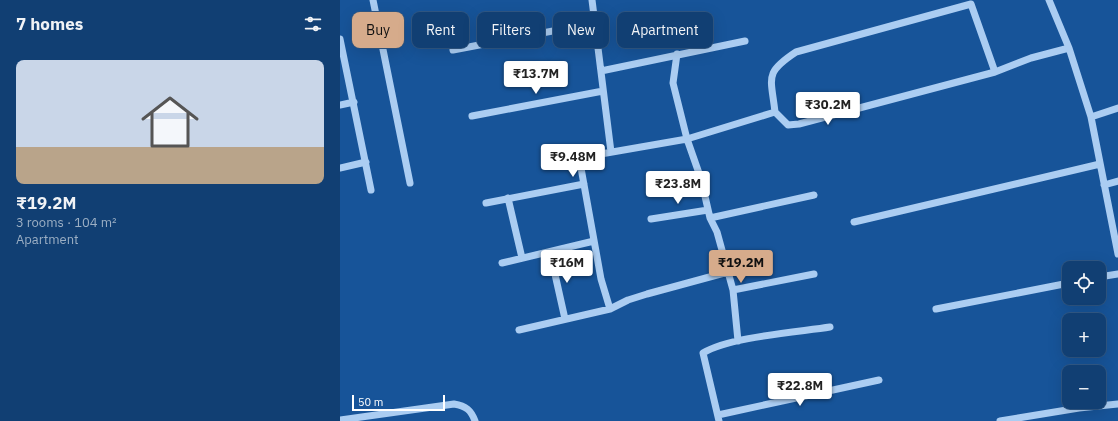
<!DOCTYPE html>
<meta charset="utf-8">
<style>
:root{--surface:#113f73;--page:#1a4678;--text:#f1f3f6;--muted:#9cafc4;--line:#305885;--accent:#d6ab8b}
body{margin:0;font-family:"IBM Plex Sans",sans-serif;background:var(--page);color:var(--text);height:100vh;display:flex;flex-direction:column;font-size:15px;white-space:nowrap}
*{box-sizing:border-box;margin:0}
p{font-size:13px;color:var(--muted)}
.icon{flex:none;width:22px;height:22px;fill:none;stroke:currentColor;stroke-width:2;stroke-linecap:round;stroke-linejoin:round}
.map{position:relative;flex:1;overflow:hidden}
.panel{display:flex;flex-direction:column;background:var(--surface);width:340px}
.panel>*{flex:none}
.guide{position:absolute;left:12px;top:12px;width:380px;height:36px;display:flex;gap:8px}
.controls{position:absolute;left:722px;top:261px;display:grid;gap:8px}
.controls a{display:grid;place-items:center;width:44px;height:44px;border-radius:8px;background:var(--surface);box-shadow:0 4px 16px #0002,0 0 0 1px var(--line);font-size:20px}
.scale{position:absolute;left:12px;bottom:10px;width:93px;box-sizing:border-box;padding-left:4px;border:2px solid #fff;border-top:0;font-size:11px;line-height:14px;white-space:nowrap;color:#fff;-webkit-text-stroke:3px #175499;paint-order:stroke}
.price{position:absolute;translate:-50% -34px;padding:0 9px;border-radius:4px;background:#fff;color:#222;font-size:13px;line-height:26px;filter:drop-shadow(0 1px 2px #0008)}
.price::after{content:'';position:absolute;left:50%;top:24px;width:12px;height:9px;margin-left:-6px;background:inherit;clip-path:polygon(0 0,100% 0,50% 100%)}
.price.active{background:var(--accent);color:#111}
ul{padding:0;list-style:none}
li{display:grid;align-content:center;gap:8px;height:212px;padding:0 16px}
li span{display:grid;place-items:center;height:124px;border-radius:8px;color:#555}
li>.icon{margin-inline-start:auto}
span .icon{width:72px;height:72px;fill:#fffc;stroke-width:1}
li b{font-size:17px}
h2{display:flex;justify-content:space-between;align-items:center;height:48px;padding:0 16px;font-size:17px}
.chip{padding:0 14px;border-radius:8px;background:var(--surface);box-shadow:0 4px 16px #0002,0 0 0 1px var(--line);font-size:14px;line-height:36px}
.chip.active{background:var(--accent);color:#111}
main{display:flex;flex:1;min-height:0}
.map>svg:first-child{display:block}
.lines{fill:none;stroke-linecap:round;stroke-linejoin:round}
.minor{stroke:#abcdf2;stroke-width:7}
</style>
<main>
<section class="panel">
<h2>7 homes<svg class="icon" aria-label="filters" viewBox="0 0 24 24"><path d="M4 7h16M4 17h16"/><circle cx="9" cy="7" r="2"/><circle cx="15" cy="17" r="2"/></svg></h2>
<ul>
<li><span style="background:linear-gradient(#c9d6e8 70%,#b9a48a 0)"><svg class="icon" aria-label="home" viewBox="0 0 24 24"><path d="M3 11l9-7 9 7M6 9v11h12V9"/></svg></span><div><b>₹19.2M</b><p>3 rooms · 104 m²</p><p>Apartment</p></div></li>
</ul>
</section>
<div class="map">
<svg width="778" height="421" viewBox="0 0 778 421">
<rect width="100%" height="100%" fill="#175499"/>
<g class="lines">
<path class="minor" d="M33,0l37,183
M252,0l19,152
M709,0l20,48 22,69 27,137
M0,39l31,151
M113,50l142,-27
M337,54l-4,29 14,56 88,-27 13,13 11,-1 196,-52 36,-14 38,-10
M261,71l144,-30
M0,105l14,-3
M435,112c-4,-35 -11,-39 21,-60l175,-48 24,68
M132,116l131,-25
M751,117l27,-9
M0,168l26,-6
M764,185l14,-4
M168,198l14,60
M146,203l98,-19
M370,218l104,-23
M311,219l57,-9
M514,222l246,-58
M210,252l15,67
M162,263l92,-22
M759,277l19,-3
M393,290l81,-16
M270,309l-9,-30 -20,-111 1,-6 13,-7 92,-16 14,40 9,39 7,14 16,58 5,51
M596,309l133,-26
M179,330l91,-21 18,-9 19,-6 81,-22
M378,415l161,-35
M0,420l114,-16c12,2 17,6 21,17
M379,421l-16,-68c26,-16 95,-21 127,-26
M660,421l79,-13 39,-4"/>
</g>
</svg>
<div class="controls">
<a><svg class="icon" aria-label="locate" viewBox="0 0 24 24"><circle cx="12" cy="12" r="6"/><path d="M12 2v4M12 18v4M2 12h4M18 12h4"/></svg></a>
<a>+</a>
<a>−</a>
</div>
<div class="scale">50 m</div>
<b class="price" style="left:196px;top:95px">₹13.7M</b>
<b class="price" style="left:488px;top:126px">₹30.2M</b>
<b class="price" style="left:233px;top:178px">₹9.48M</b>
<b class="price" style="left:338px;top:205px">₹23.8M</b>
<b class="price" style="left:227px;top:284px">₹16M</b>
<b class="price active" style="left:401px;top:284px">₹19.2M</b>
<b class="price" style="left:460px;top:407px">₹22.8M</b>
<div class="guide">
<a class="chip active">Buy</a>
<a class="chip">Rent</a>
<a class="chip">Filters</a>
<a class="chip">New</a>
<a class="chip">Apartment</a>
</div>
</div>
</main>
